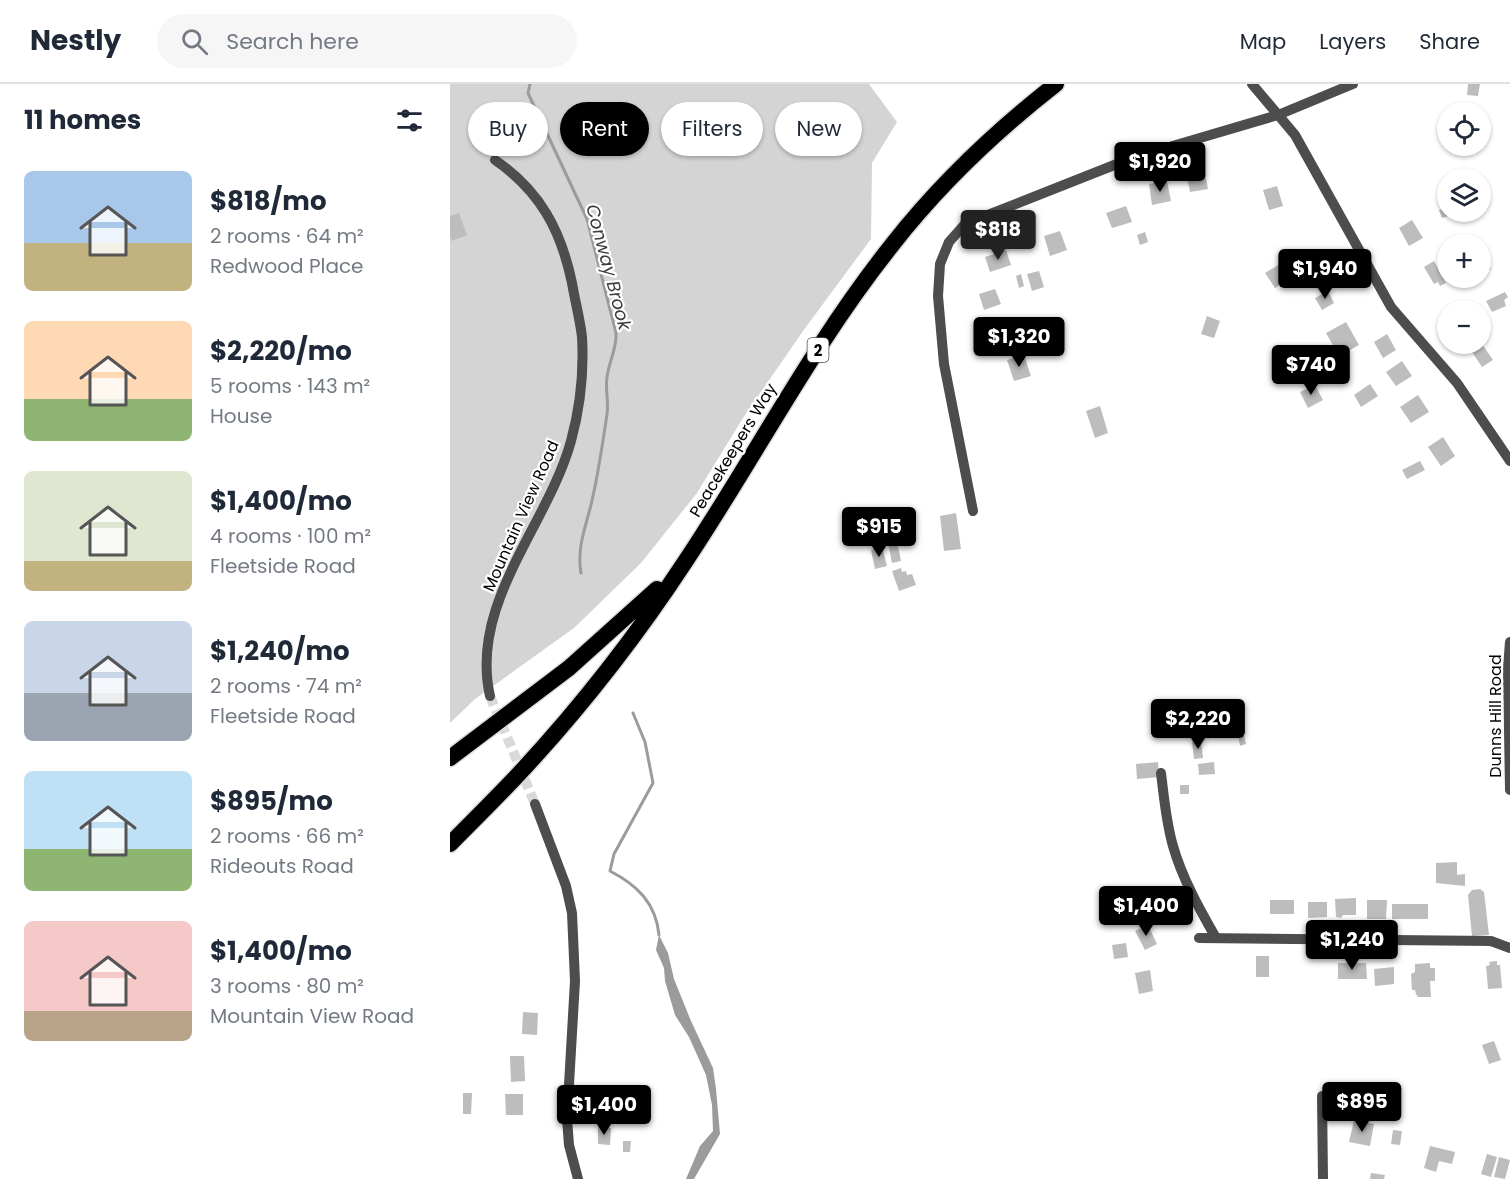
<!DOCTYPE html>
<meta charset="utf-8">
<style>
:root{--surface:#fff;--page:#f6f6f7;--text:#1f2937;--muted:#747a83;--line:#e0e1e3;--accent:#000}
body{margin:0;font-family:Poppins,sans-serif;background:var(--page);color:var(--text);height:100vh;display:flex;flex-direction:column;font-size:22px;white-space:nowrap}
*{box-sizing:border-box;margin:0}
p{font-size:20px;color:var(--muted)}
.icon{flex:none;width:33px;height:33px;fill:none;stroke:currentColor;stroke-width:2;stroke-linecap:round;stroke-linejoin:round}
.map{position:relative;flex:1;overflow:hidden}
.drawer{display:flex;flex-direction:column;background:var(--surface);width:450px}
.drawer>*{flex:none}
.hud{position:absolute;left:18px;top:18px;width:570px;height:54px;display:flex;gap:12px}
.tools{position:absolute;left:987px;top:18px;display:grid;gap:12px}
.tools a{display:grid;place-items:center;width:54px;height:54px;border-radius:50%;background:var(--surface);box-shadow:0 2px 4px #0004;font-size:30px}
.price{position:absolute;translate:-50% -51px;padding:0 14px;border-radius:6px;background:var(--accent);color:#fff;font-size:20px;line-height:39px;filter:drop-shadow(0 2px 3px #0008)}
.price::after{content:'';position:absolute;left:50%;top:36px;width:18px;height:14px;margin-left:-9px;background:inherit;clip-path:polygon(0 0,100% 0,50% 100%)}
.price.selected{background:#222;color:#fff}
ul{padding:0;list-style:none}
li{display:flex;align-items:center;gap:18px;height:150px;padding:0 24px}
li span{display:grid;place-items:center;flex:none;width:168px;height:120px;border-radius:9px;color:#555}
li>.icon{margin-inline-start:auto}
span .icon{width:72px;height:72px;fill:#fffc;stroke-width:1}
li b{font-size:26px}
h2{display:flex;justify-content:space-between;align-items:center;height:72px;padding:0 24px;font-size:26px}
.chip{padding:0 21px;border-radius:27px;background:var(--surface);box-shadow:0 2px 4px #0004;font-size:21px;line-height:54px}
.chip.selected{background:var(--accent);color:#fff}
header{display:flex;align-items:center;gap:36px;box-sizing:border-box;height:84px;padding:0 30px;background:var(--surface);border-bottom:2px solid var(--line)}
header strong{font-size:28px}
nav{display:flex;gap:33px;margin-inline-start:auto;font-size:21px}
.search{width:420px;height:54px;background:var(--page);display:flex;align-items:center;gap:15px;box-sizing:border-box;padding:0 21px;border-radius:33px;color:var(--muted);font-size:22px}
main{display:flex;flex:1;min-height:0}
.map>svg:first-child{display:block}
.green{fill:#d4d4d4}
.water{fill:#9b9b9b}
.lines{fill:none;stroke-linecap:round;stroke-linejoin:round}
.stream{stroke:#9b9b9b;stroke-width:3}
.building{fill:#bdbdbd}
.minor-tunnel{stroke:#d9d9d9;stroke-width:10;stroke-dasharray:10 5;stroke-linecap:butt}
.highway-casing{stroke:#dbdbdb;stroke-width:19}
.minor{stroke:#4d4d4d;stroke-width:10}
.highway{stroke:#000;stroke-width:16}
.labels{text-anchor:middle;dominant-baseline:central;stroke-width:4.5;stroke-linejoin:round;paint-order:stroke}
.shield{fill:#fff;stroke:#4c4c4c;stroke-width:1.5}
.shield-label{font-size:15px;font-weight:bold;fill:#000}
.street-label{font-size:16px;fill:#000;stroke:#fff}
.water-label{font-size:18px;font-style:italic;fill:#3c3c3c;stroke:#fff}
</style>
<header>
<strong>Nestly</strong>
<div class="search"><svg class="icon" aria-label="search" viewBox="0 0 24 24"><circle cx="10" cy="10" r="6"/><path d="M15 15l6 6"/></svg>Search here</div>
<nav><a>Map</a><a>Layers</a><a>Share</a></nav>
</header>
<main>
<section class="drawer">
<h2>11 homes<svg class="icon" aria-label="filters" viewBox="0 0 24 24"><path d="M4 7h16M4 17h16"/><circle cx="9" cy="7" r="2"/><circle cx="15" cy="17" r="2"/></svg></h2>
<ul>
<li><span style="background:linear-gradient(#a9c7e8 60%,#c2b280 0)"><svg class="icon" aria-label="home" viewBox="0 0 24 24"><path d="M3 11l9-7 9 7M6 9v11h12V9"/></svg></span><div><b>$818/mo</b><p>2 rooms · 64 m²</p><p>Redwood Place</p></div></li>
<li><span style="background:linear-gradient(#ffd9b3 65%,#8fb573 0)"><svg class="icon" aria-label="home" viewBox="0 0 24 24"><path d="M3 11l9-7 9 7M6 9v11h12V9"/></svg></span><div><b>$2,220/mo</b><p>5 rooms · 143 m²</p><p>House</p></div></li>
<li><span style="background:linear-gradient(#dfe7d0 75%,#c2b280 0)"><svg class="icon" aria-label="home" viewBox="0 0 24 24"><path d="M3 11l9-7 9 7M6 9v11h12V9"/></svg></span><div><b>$1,400/mo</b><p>4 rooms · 100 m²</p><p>Fleetside Road</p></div></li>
<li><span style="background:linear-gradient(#c9d6e8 60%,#9aa5b1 0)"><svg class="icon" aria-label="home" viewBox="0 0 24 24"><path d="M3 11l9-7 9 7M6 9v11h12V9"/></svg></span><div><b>$1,240/mo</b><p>2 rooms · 74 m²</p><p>Fleetside Road</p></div></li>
<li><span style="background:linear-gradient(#bfe0f5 65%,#8fb573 0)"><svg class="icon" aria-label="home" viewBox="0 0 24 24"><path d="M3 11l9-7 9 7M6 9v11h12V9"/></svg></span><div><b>$895/mo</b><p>2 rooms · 66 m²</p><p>Rideouts Road</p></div></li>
<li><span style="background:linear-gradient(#f6c9c9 75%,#b9a48a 0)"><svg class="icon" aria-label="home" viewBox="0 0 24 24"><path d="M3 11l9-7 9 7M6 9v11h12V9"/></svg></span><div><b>$1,400/mo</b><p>3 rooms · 80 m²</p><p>Mountain View Road</p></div></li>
</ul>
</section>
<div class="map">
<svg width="1060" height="1095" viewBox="0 0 1060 1095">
<rect width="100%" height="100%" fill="#fff"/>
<path class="green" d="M0,0h419l28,38 -25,41 -1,76 -68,92 -60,87 -46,75 -56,70 -67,65 -99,71 -25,24z"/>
<path class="water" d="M209,851l9,18 6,26 17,42 22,47 3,21 4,45 -26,45h-8l14,-33 13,-15 -1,-26 -6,-30 -17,-38 -14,-22 -10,-34 -1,-13 -8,-18z"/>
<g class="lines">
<path class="stream" d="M80,0l-2,9 59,126 29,114c1,16 -7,28 -9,44 -2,12 2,25 0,37 -4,27 -8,55 -14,82 -5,26 -17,49 -12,77
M183,629l12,29 8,41 -39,71 -4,17c27,14 46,32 49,64"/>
</g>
<path class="building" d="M1018,0h12l-2,12 -11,-1z
M754,84l4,21 -18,3 -4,-21z
M717,97l4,20 -19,4 -3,-21z
M827,102l6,20 -14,4 -6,-20z
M676,122l6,16 -20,6 -6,-15z
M998,123v5h6l1,2 -13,4 -3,-8z
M9,129l8,22 -15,6 -2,-5v-20z
M962,136l11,18 -14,8 -10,-18z
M610,147l7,19 -17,6 -6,-20z
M695,148l3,10 -8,3 -3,-10z
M556,166l5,15 -21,7 -5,-15z
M984,177l12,22 -6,3 -2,-4 -4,2 -10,-17z
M1037,177l4,8 -11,5v-9z
M833,178l10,15 -18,11 -10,-15z
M589,187l5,16 -12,4 -5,-17z
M571,190l3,12 -5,2 -3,-12z
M545,205l6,15 -17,6 -5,-16z
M878,207l6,12 -12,7 -7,-12z
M1055,208l3,5 -4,3 2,6 -14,6 -6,-11z
M757,232l13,5 -6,17 -13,-4z
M896,238l13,23 -20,11 -13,-23z
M937,250l9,16 -13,8 -9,-16z
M1030,257l13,19 -11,7 -12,-18 10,-5z
M574,271l7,21 -17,5 -7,-21z
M952,277l10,15 -16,10 -10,-14z
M920,300l8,12 -17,11 -7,-12z
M865,301l8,15 -15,8 -8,-16z
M968,311l11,17 -18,11 -11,-16z
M650,322l8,27 -13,5 -9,-27z
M993,353l12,19 -14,10 -13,-19z
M970,377l5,9 -18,9 -5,-9z
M506,429l5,36 -17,2 -4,-35z
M447,457l4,20 -9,2 -4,-20z
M432,463l5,19 -12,3 -4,-19z
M451,484l1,4 4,-1 1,4 5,-1 4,11 -17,6 -7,-20z
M793,646l3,14 -6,2 -3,-15z
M751,657l2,17 -9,1 -2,-17z
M708,678l1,15 -22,2 -1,-15z
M764,678l1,12 -16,1 -1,-11z
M730,701h9v9h-9z
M1007,778v13l8,-1v12l-29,-3v-20z
M1030,805l4,3 5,43 -17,1 -4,-41 4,-5z
M906,814v17h-13l-2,3 -5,-1 -1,-18z
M820,816h24v14h-24z
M917,816h20l-1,19h-19z
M858,818h19v15l-19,1z
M942,820h36v15h-36z
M698,841l9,19 -12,6 -10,-19z
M676,859l2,14 -14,2 -2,-14z
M806,872h13v21h-13z
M1047,877v4h3l2,23 -14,1 -2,-23 4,-1 -1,-3z
M888,879h28l1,16h-29z
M980,879v5h5v13h-5l1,16h-13l-2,-3 -1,-4h-3l-1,-16 4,-2v-8z
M944,883v17l-19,2 -1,-17z
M700,886l3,21 -14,3 -4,-21z
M73,928l15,1 -1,22 -15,-1z
M1044,957l7,19 -12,4 -7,-19z
M60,972h14l1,25 -14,1z
M902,1008l13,3 -4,19 -13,-3z
M13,1009h9l-1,21h-8z
M55,1010h18v21h-17z
M904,1036l20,4 -4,22 -21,-4z
M148,1043l13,1 -1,17 -12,-1z
M943,1046l9,1 -2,14 -9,-1z
M173,1057h8l-1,11h-7z
M980,1062l25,6 -3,12 -13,-3 -3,11 -12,-4z
M1037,1070l10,3 -6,20 -10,-3z
M1049,1073l11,3 -5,19 -11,-2z
M921,1089l14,2 -1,4h-14z"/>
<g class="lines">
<path class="minor-tunnel" d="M40,612l45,108"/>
<defs>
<path id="highway" d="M0,674l119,-90 88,-79
M0,760c22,-22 44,-44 65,-66 63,-67 120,-140 170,-216 70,-105 128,-218 207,-317 47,-60 104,-114 164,-161"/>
</defs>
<use href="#highway" class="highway-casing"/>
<path class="minor" d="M802,0l43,51 96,172 66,76 53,78
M523,427l-29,-147 -6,-68 2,-32 9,-22 16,-18 167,-66 146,-43 75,-31
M1060,558l-2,26 2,122
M40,612c-21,-93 58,-171 81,-255 9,-33 13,-70 11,-104 -2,-18 -7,-36 -10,-54 -11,-53 -32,-92 -77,-123
M711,689c3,24 5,49 12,73 9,32 27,64 43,92
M85,720l31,82 6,27 3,68 -8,138 2,26 9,34
M749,854l292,3 19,7
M872,1012l1,83"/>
<use href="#highway" class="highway"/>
</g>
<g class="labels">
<rect class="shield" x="357.5" y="254" width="21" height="24" rx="4.5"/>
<g class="shield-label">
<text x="368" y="266">2</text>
</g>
<g class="street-label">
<text transform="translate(283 366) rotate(-59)">Peacekeepers Way</text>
<text transform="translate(71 432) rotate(-66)">Mountain View Road</text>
<text transform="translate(1045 632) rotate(-90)">Dunns Hill Road</text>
</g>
<g class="water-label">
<text transform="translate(159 183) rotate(75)">Conway Brook</text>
</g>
</g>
</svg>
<div class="tools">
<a><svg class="icon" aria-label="locate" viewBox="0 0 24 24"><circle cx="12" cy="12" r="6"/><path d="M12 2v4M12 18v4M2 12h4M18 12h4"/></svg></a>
<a><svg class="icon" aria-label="layers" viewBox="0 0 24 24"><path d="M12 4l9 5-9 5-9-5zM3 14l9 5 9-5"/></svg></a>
<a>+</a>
<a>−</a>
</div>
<b class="price" style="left:710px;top:109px">$1,920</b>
<b class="price selected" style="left:548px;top:177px">$818</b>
<b class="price" style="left:875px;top:216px">$1,940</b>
<b class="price" style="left:569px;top:284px">$1,320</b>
<b class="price" style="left:861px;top:312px">$740</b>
<b class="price" style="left:429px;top:474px">$915</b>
<b class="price" style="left:748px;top:666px">$2,220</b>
<b class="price" style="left:696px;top:853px">$1,400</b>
<b class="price" style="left:902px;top:887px">$1,240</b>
<b class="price" style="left:912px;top:1049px">$895</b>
<b class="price" style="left:154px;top:1052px">$1,400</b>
<div class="hud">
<a class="chip">Buy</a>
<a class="chip selected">Rent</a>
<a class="chip">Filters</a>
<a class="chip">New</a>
</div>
</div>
</main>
